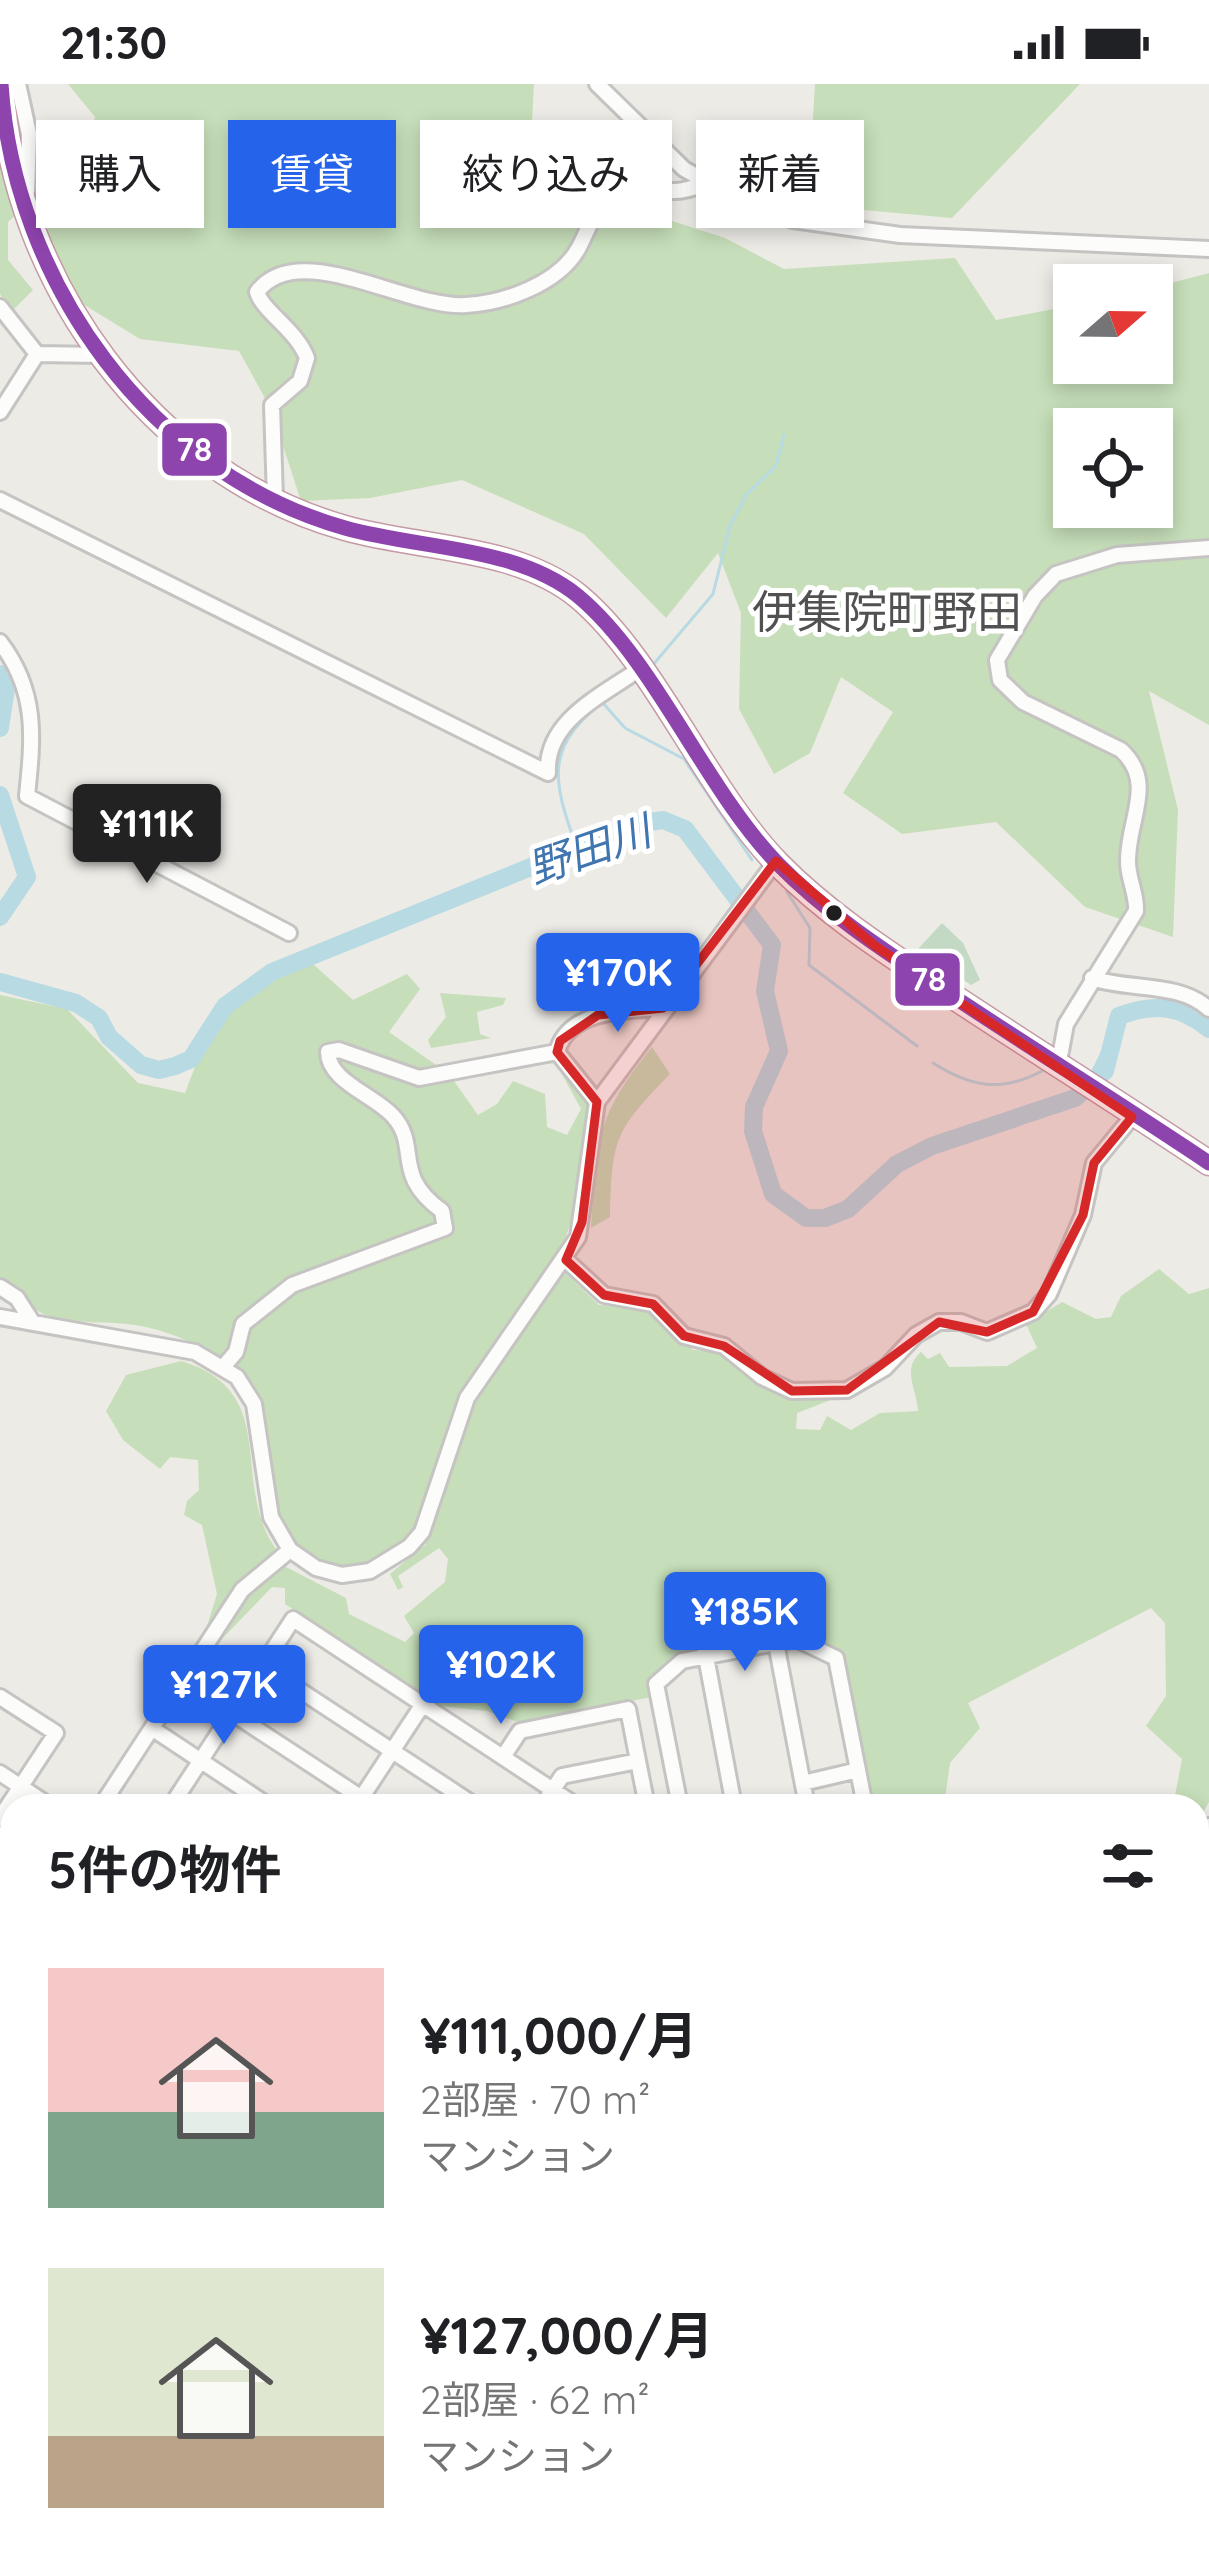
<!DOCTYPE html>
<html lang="ja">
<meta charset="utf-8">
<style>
:root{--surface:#fff;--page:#f2f2f2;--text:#202124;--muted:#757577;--accent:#2563eb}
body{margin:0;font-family:Quicksand,"Noto Sans JP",sans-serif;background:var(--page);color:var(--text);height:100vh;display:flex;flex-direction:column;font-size:45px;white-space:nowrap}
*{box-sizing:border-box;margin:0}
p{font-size:39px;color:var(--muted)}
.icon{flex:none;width:66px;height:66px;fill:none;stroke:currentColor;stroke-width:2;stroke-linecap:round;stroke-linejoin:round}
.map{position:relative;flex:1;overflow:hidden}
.side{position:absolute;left:0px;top:1710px;width:1209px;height:768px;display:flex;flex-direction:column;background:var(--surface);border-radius:36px 36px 0 0;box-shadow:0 6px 18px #0003}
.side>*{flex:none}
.guide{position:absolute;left:36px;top:36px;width:1137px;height:108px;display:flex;gap:24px}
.needle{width:78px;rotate:70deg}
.fabs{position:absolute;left:1053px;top:180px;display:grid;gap:24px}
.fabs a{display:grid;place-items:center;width:120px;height:120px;border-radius:0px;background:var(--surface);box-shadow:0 6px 18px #0003;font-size:60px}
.price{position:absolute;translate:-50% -102px;padding:0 27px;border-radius:12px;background:var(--accent);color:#fff;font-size:39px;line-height:78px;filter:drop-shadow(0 3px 6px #0008)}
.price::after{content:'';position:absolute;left:50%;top:72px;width:36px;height:27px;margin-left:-18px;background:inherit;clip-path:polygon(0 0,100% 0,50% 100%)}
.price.active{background:#222;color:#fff}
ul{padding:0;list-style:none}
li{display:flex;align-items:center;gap:36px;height:300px;padding:0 48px}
li span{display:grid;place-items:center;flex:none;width:336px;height:240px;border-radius:0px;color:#555}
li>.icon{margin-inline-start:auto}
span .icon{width:144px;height:144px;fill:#fffc;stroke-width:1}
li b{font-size:51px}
h2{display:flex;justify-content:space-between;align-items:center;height:144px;padding:0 48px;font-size:51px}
.tag{padding:0 42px;border-radius:0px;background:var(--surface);box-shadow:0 6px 18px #0003;font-size:42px;line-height:108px}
.tag.active{background:var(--accent);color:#fff}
.status{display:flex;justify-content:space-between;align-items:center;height:84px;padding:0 60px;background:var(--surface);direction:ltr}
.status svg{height:33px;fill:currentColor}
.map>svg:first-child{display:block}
.forest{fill:#c6deb9;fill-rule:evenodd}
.cemetery{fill:#c4d9c4}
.park{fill:#d2f5d3}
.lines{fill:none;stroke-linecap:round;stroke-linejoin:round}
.stream{stroke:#b7dae3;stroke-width:3}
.river{stroke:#b7dae3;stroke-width:18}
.minor-casing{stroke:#c5c4c2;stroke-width:20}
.highway-casing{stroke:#c59ba6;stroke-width:27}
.minor{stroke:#fcfcfb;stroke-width:14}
.highway{stroke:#ebdedf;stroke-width:21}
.bus-1-casing{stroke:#fff;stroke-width:24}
.bus-1{stroke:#8e44ad;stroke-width:15}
.marked{fill:#d62828;fill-opacity:0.2;stroke:#d62828;stroke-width:9;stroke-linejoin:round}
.bus-dot{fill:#1e1e1e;stroke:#fff;stroke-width:4.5}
.labels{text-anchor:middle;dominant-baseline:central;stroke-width:10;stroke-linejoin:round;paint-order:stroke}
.water-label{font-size:42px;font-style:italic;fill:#4075af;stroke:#fff}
.quarter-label{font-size:45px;fill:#515151;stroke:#fff}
.line-badge{stroke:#fff;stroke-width:4.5}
.badge-label{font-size:33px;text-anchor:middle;font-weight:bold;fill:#fff}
</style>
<div class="status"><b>21:30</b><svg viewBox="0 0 49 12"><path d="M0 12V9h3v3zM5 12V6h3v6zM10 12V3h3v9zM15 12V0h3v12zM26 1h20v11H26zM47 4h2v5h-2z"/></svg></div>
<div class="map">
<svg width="1209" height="2478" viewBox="0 0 1209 2478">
<rect width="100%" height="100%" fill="#edebe6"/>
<path class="forest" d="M68,0h466l-3,58 13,8 48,-9 21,61 112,36 59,31 171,-11 41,62 78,-15v58h78v-75l57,-15v452l-60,-34 29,119 -5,127 -88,-30 -89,-85 -94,12 -59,-41 50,-81 -52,-35 -31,76 -36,21 -35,-65 2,-96 -23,-60 -52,65 -82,-84 -122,-54 -92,18 -69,3 -30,-92 -32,-58 -99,-12 -67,-41 -29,-64 13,-19 -2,-43 -13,-6 -3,34 -8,-4 6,-38 28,8 21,-22 9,-27zM1074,345h78v78h-78z
M815,0h265l-128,134 -144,-13z
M0,64l19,64 -11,10v38l25,30 -22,22 -11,-18z
M313,880l40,36 54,-26 13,15 -31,43 60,42 29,41 19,-11 16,-23 32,13 2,33 20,8 14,-26 -25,-46 -61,6 53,-12 13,3 29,46 -13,96 -20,63 42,40 50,2 44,43c45,2 39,20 73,37 25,13 49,11 75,9l-44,17 -1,16 24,1 7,-14 24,14 29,-17 38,-2c-1,-22 -17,-42 3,-59l7,7 12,-6 9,14 58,-1 30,-18 -11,-24 36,-22 34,17 15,-2 10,-21 38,-27 30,25 20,-6v514l-12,21v-17h-24l9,-47 -36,-33 20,-30 -1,-73 -14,-15 -183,95 12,25 -30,35 -6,43h-74l-28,-150 -37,-22 -34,-42 -57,14 -22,23 -8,21 -35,34 3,13 -134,25 -31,-11 -47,-5 -155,-102v-16l-13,-1 -52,54c7,-29 39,-61 66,-74l60,31 3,16 56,28 9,-9 -10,-17 41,-34 3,-23 -9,-11 -41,28 5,11 -5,3 -8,-16 36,-30 -15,-9c-22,20 -41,36 -72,31 -104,-15 -40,-148 -103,-197 -26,-21 -68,-39 -101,-44 -27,-4 -57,-1 -83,-8 -18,-4 -37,-26 -52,-37v-285l67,14 71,74 47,10c32,-83 37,-107 128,-129z
M440,909l66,5 -3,7 -26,7 3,22 11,4 -60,10 -3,-8 18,-23z
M652,963l18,27c-55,57 -58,63 -60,143l-19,11c7,-90 3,-109 61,-181z
M181,1277c102,30 48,123 95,188l-41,39 -31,48 13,-42 -15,-69 -18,-10 3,-14 12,-11 -1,-30 -28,-3 -10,12 -37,-29 -17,-29 20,-36z
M1209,1796v682h-5l-7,-24v-657z"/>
<path class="cemetery" d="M942,839l21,20 17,37 -9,5 -53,-36z"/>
<path class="park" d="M558,2466h247l4,12h-247z"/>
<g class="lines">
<path class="stream" d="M652,582l61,-72 17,-68 16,-31 30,-29 8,-31
M602,618l23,26 59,31 68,101
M577,764c-27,-73 -32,-104 35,-153
M787,808l23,36 -1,37 108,81
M933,979c38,24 68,30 109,8
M1093,987l22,-45"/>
<path class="river" d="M0,590l6,14 -6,40
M0,711l27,82 -27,40
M0,898l76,21 23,15 10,19 32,28 18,5 16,-4 16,-7 34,-53 47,-34 365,-148 26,-4 22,9 87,116 -7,46 14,60 -25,56 -1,24 20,63 33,24h19l23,-9 49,-45 35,-18 143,-48 30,-27 14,-55c36,-13 60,-11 90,13"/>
<defs>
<path id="minor" d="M18,0l11,50 -2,58
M597,0l87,85 58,33 51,18 107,15 309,14
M0,223l37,47 64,1
M0,328l37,-58
M275,415l-3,-94 28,-24 7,-23c-11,-29 -44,-46 -50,-66 41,-55 149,17 209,13 38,-2 92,-21 112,-56 10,-18 16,-41 34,-54 21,-16 38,-5 61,-4 11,1 25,-5 36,-9
M0,416l548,273c-3,-52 53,-77 90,-103
M0,558c38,50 33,95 27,154l262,137
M1092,894c37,13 86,3 117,31
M557,968c11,-43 71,-42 106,-44
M557,968l40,50
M1058,983l8,-43 70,-113c1,-17 -8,-32 -8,-49 -1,-42 29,-79 -7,-112l-98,-48 -23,-22 -3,-20 38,-64 21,-22 61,-19 92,-7
M566,1176l38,35 49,9 31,32 40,10 38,31 30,14 55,-1 38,-22 31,-33 23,-13h22l26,10 46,-20 16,-18 34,-79 11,-52 38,-46
M0,1203l17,11 16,25
M0,1233l195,35 42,25 17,27 17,113 19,33 26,18 26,7 28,-4 39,-24 13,-15 45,-134 111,-161 19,-135 179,-241
M224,1282l12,-14 7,-28 49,-39 153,-57 -3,-17c-51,-37 -21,-64 -49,-95 -19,-21 -65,-35 -65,-64l11,-2 80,28 138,-26
M776,1559l31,163
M263,1582l213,140
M0,1613l56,36 -56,85
M232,1629l142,93
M153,1645l116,77
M503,1673l17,-26 108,-22 10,52
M0,1689l50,33
M803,1699l55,-13
M101,1722l141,-216 48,-40
M171,1722l122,-187 284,187
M356,1722l67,-102
M542,1722l20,-30 76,-15 9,45
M680,1722l-24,-122 26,-23 114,-22 40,19 29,148
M734,1722l-33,-176 5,-9 71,-13 19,31
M1197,1762l12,-20
M0,1875l12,-18
M0,1969l12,8
M0,2070l12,-3
M0,2102l12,-3
M0,2136l12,-4
M0,2218l12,40
M0,2416l12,39
M15,2466l4,12
M83,2466l3,12
M141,2466l3,12
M202,2466l4,12
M265,2466l4,12
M373,2466l4,12
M541,2466l4,12
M820,2466l2,12
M887,2466l2,12
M947,2466l3,12
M1068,2466l4,12
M1132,2466l3,12
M1195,2466l4,12
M974,2478l42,-12"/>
<path id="highway" d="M1,0c13,198 149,389 344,444 74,21 172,18 233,68 77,64 127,193 200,268 51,52 113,91 173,131 86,57 173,111 258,168"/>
</defs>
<use href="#minor" class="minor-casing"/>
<use href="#highway" class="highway-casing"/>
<use href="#minor" class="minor"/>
<use href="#highway" class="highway"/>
<defs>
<path id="bus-1" d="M1,0c13,198 149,389 344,444 74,21 172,18 233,68 77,64 127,193 200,268 51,52 113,91 173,131 86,57 173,111 258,168"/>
</defs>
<use href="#bus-1" class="bus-1-casing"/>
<use href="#bus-1" class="bus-1"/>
</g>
<path class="marked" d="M776,777l98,84 258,172 -38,46 -11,52 -50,97 -46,20 -48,-10 -92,68 -55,1 -68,-45 -40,-10 -31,-32 -49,-9 -38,-35 16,-38 15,-120 -40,-50 3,-11 38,-26 65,-7z"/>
<circle class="bus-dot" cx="834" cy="829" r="10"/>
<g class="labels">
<g class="water-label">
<text transform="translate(589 765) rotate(-19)">野田川</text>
</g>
<g class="quarter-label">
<text x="887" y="527">伊集院町野田</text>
</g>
</g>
<g class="line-badge">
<rect x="160" y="337" width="69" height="57" rx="12" fill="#8e44ad"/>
<rect x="893" y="867" width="69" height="57" rx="12" fill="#8e44ad"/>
</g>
<g class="badge-label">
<text x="194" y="377">78</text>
<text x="928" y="907">78</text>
</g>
</svg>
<div class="fabs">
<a><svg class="needle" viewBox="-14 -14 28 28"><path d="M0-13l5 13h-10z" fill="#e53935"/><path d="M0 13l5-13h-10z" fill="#757577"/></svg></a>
<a><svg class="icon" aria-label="locate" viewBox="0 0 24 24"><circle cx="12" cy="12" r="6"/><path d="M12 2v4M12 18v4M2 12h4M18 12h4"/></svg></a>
</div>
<b class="price active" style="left:147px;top:802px">¥111K</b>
<b class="price" style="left:618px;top:951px">¥170K</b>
<b class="price" style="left:745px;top:1590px">¥185K</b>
<b class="price" style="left:501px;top:1643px">¥102K</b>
<b class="price" style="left:224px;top:1663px">¥127K</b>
<div class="guide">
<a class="tag">購入</a>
<a class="tag active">賃貸</a>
<a class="tag">絞り込み</a>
<a class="tag">新着</a>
</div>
<section class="side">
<h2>5件の物件<svg class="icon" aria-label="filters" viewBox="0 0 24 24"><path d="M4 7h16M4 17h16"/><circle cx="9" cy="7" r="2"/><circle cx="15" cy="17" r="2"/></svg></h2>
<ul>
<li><span style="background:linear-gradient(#f6c9c9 60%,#7fa58c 0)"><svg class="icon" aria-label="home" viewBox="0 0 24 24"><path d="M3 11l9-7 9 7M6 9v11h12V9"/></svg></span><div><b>¥111,000/月</b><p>2部屋 · 70 m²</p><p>マンション</p></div></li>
<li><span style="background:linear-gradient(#dfe7d0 70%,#b9a48a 0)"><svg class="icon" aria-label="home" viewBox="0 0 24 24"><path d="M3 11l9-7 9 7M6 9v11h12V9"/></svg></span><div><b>¥127,000/月</b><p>2部屋 · 62 m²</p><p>マンション</p></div></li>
</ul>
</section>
</div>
